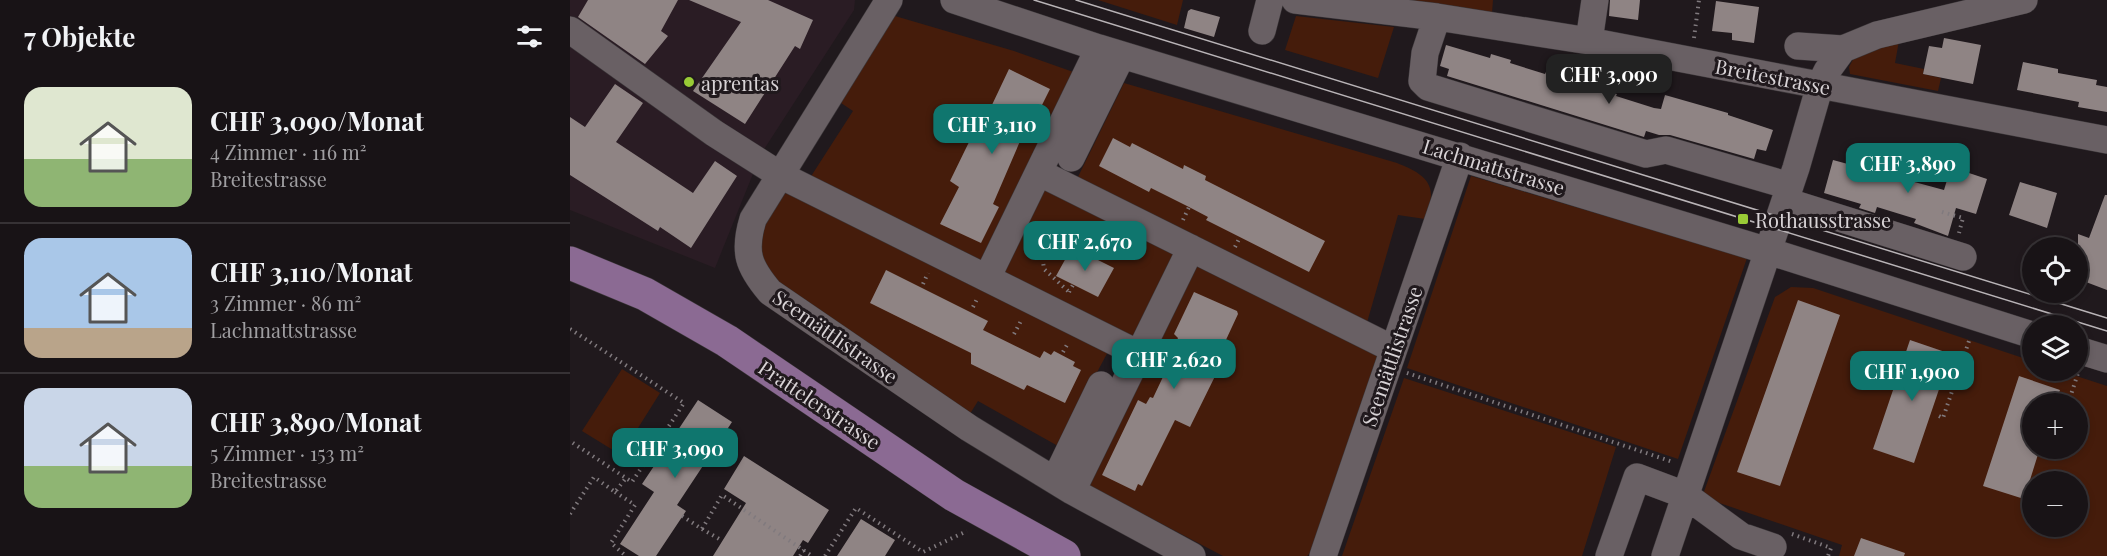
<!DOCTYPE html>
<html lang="de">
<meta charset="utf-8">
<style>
:root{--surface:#181316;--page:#211c1f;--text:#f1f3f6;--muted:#9f9ea1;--line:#363235;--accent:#0f766e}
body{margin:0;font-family:"Playfair Display",serif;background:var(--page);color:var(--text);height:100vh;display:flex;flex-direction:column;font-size:22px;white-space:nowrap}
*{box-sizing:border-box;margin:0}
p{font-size:20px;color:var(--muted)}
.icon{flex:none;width:33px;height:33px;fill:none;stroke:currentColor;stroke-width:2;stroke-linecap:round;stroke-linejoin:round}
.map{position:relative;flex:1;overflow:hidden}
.panel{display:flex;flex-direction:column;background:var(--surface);width:570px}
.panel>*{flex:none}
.buttons{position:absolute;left:1452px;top:237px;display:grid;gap:12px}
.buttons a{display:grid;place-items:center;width:66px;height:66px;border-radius:50%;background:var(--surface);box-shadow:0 3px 9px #0003,0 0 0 2px var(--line);font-size:30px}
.price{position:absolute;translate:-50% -51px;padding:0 14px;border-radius:12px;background:var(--accent);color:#fff;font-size:20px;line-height:39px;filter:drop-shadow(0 2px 3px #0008)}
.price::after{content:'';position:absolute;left:50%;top:36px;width:18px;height:14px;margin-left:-9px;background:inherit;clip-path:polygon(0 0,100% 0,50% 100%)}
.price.on{background:#222;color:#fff}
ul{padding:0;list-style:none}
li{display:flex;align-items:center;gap:18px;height:150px;padding:0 24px}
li+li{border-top:2px solid var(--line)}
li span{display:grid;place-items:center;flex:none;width:168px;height:120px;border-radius:18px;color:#555}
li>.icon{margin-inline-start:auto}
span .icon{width:72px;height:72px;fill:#fffc;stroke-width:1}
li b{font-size:26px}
h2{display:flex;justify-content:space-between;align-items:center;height:72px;padding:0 24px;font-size:26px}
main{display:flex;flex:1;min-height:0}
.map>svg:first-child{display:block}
.built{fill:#2a1c24}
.green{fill:#451c0b;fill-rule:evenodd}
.building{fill:#8f8484}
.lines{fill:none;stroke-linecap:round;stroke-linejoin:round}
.minor-casing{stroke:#3b3639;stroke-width:28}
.major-casing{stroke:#3b3639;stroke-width:34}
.path{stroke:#807a7e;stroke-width:4;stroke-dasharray:1.5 4.5;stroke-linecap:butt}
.minor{stroke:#696064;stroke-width:27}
.major{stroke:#8b6a93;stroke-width:33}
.tram{stroke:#b9b4b7;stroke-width:1.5}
.poi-dot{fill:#99cb36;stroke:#20191d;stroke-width:2}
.labels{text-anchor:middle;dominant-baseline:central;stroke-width:6;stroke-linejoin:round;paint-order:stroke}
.street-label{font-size:20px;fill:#d8d3d6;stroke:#20191d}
.poi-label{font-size:20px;fill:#d8d3d6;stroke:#20191d;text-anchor:start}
</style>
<main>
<section class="panel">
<h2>7 Objekte<svg class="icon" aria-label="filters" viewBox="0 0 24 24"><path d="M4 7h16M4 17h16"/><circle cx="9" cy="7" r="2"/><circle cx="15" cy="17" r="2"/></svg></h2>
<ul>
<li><span style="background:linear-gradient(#dfe7d0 60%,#8fb573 0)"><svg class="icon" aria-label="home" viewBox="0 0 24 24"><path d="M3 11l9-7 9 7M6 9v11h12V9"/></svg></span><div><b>CHF 3,090/Monat</b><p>4 Zimmer · 116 m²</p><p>Breitestrasse</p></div></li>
<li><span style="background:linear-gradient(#a9c7e8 75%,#b9a48a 0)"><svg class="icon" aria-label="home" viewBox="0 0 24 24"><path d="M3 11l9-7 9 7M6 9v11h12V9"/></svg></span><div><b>CHF 3,110/Monat</b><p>3 Zimmer · 86 m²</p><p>Lachmattstrasse</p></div></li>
<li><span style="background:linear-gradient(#c9d6e8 65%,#8fb573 0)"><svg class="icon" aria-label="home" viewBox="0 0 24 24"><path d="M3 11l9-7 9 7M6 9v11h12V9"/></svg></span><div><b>CHF 3,890/Monat</b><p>5 Zimmer · 153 m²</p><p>Breitestrasse</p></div></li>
</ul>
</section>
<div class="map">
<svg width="1537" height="556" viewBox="0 0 1537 556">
<rect width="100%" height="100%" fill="#20191d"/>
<path class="built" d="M0,0h285l-1,10 -93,144 -46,114 -145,-58z"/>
<path class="green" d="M528,0h85l-6,25z
M830,0h93l-1,13z
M325,16l119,35 65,23 -100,191 -171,-84 45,-70 -15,-10z
M726,16l98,11 -16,51 -93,-28z
M1329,41l-4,22 29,6 -1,5 18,4 -3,13 -88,-17 -1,-7 7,-13z
M554,83l273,80c14,6 34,13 34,32 0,7 -4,17 -6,24l-27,-4 -32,111 16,24 -68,199 -7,7h-84l-137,-72 104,-218 -115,-83z
M901,176l276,82 -69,201 -271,-91z
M473,181l137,67 -47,95 -138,-68z
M213,186l328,160 -53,100 -80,-45 -10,16 -193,-130 -19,-29 1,-25z
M1221,287l22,1 219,73v9l29,1 46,15v170h-268l3,-11 -140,-48 73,-200zM1462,404h46v44h-46zM1462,482h46v44h-46z
M52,369l38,24 -39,62 -39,-24z
M834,378l212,69 -34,109h-240z"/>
<path class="building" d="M18,0h90l-17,31 7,5 -23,28 -67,-47z
M119,0h79l45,20 -13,29 -5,-3 -50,78 -52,-33 48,-69z
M1040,0h30l-2,20 -29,-4z
M1146,1l43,6 -5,36 -22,-3v-7l-20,-2z
M621,9l29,8 -6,20 -30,-9 4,-17z
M1374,38l37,7 -8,39 -50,-10 6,-28 13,2z
M876,45l44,13 1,-4 20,6 -1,3 35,11 1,-2 18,6v1l53,15 -1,2 38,12 7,1 4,-14 63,18v2l45,15 -7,21 -9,-2 -3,10 -84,-24h-11l-13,-4 -2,6 -197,-61 2,-7 -9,-3z
M1453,62l35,7v4l39,7 -1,5 11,2v25l-29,-5 1,-5 -62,-12z
M439,69l41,20 -19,38 -4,-2 -34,79 6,3 -18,36 -41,-19 19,-37 -9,-6 19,-39 22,-35z
M45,84l28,19 -27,39 77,51 22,-32 22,15 -46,72 -31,-21 -2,4 -88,-56v-58l15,10z
M543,138l17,9 2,-4 51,26 1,-4 22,11 -1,4 120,61 -16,31 -103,-52 2,-3 -19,-10 -38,-19 -2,4 -50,-26z
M1263,160l111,30 7,-23 36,12 -11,35 -20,-6 -8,28 -34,-13 2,-4 -39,-12 -2,6 -16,-5 2,-4 -37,-11z
M1450,182l37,11 -10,35 -38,-13z
M1535,195h2v95l-29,-11v-45l11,4z
M502,247l42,21 -16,29 -42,-21z
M316,270l102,51 -5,9 57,28 4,-7 7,4 3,-4 21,11 -2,4 8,4 -16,33 -38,-18 -3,5 -53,-26v-11l-101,-50z
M624,292l43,19 1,3 -20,43 5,3 -33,67 -15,-7 -33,66 -4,-2 -3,7 -33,-16 36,-75 8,4 4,-7 3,1 17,-36 -3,-1 11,-23 -4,-4z
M1228,300l42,15 -60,171 -43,-14z
M1340,340l41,14 -37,109 -41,-14z
M1449,376l41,14 -5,14h-23v44h8l-16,51 -41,-13z
M128,400l34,22 -55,83 9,6 -30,45h-17l-19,-12 34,-52 -12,-8z
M174,456l85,54 -21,33 -5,-3 -10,16h-80l33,-53 -22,-14z
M291,519l34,21 -10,16h-48z
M1291,538l44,15 -1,3h-50z"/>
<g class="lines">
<defs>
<path id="minor" d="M319,0l-136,219c-10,33 -5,47 17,73l199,136 103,63 120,65
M384,0l145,48 669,203 264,84
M725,0l142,17 152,24 518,99
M867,17l-12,36 -3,28 6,6 218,67 20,-4 124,36
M0,30l144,103 66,42 359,179
M692,31l8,-31
M1019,41l6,-41
M1228,46l45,3
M501,158l51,-103
M470,173l353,176
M1215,201l178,56
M417,278l112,-230
M1508,350l29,9
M485,480l46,-95
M502,491l119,-243
M753,556l137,-400
M1039,556l28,-79 48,18 56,41 32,11
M1095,556l131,-388 24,-83 7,-14 16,-22 34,-14 147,-35"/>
<path id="major" d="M0,263l75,31 82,47 227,154 110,61"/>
</defs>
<use href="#minor" class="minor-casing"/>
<use href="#major" class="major-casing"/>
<path class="path" d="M1124,38l5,-38
M1372,212l21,6 -4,15
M613,220l6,-13
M665,247l5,-10
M517,254l4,-9
M353,284l5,-11
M498,291l-24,-22 -2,-15 11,-12c4,-1 9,-3 14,-3 25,-1 51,26 75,11
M499,292l4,-7
M403,307l5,-10
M0,329l114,74 -52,79 -62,-41
M444,334l8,-15
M493,352l5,-9
M837,373l266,89
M1498,404l10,-31
M1369,416l4,2 27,-80
M1473,451l7,2 2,-5
M45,492l20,13 -24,38 15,13
M0,514l24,-37 21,15 11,-14
M112,516l20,13 20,-34 90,61
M132,529l19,11
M1222,534l39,14 -3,8
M230,556l4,-6
M255,556l31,-48 67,44 44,-21"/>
<use href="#minor" class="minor"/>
<use href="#major" class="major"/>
<path class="tram" d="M464,0l1073,331
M506,0l1031,318"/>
</g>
<g class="poi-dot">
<circle cx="119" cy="82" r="6"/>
<rect x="1167" y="213" width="12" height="12" rx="3"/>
</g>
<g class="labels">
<g class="street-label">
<text transform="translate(1203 76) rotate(11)">Breitestrasse</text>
<text transform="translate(924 166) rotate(17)">Lachmattstrasse</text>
<text transform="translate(266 336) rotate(35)">Seemättlistrasse</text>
<text transform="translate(821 356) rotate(-71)">Seemättlistrasse</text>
<text transform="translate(250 404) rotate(34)">Prattelerstrasse</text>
</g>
<g class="poi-label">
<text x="131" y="82">aprentas</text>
<text x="1185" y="219">Rothausstrasse</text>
</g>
</g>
</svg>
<div class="buttons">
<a><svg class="icon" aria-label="locate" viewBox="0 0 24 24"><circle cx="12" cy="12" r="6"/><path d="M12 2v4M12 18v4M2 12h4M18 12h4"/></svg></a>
<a><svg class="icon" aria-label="layers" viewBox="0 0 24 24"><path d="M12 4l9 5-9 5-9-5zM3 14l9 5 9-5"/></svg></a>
<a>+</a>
<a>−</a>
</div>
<b class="price on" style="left:1039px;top:105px">CHF 3,090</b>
<b class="price" style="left:422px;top:155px">CHF 3,110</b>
<b class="price" style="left:1338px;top:194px">CHF 3,890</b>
<b class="price" style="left:515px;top:272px">CHF 2,670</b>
<b class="price" style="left:604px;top:390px">CHF 2,620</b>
<b class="price" style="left:1342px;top:402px">CHF 1,900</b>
<b class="price" style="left:105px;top:479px">CHF 3,090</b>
</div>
</main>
